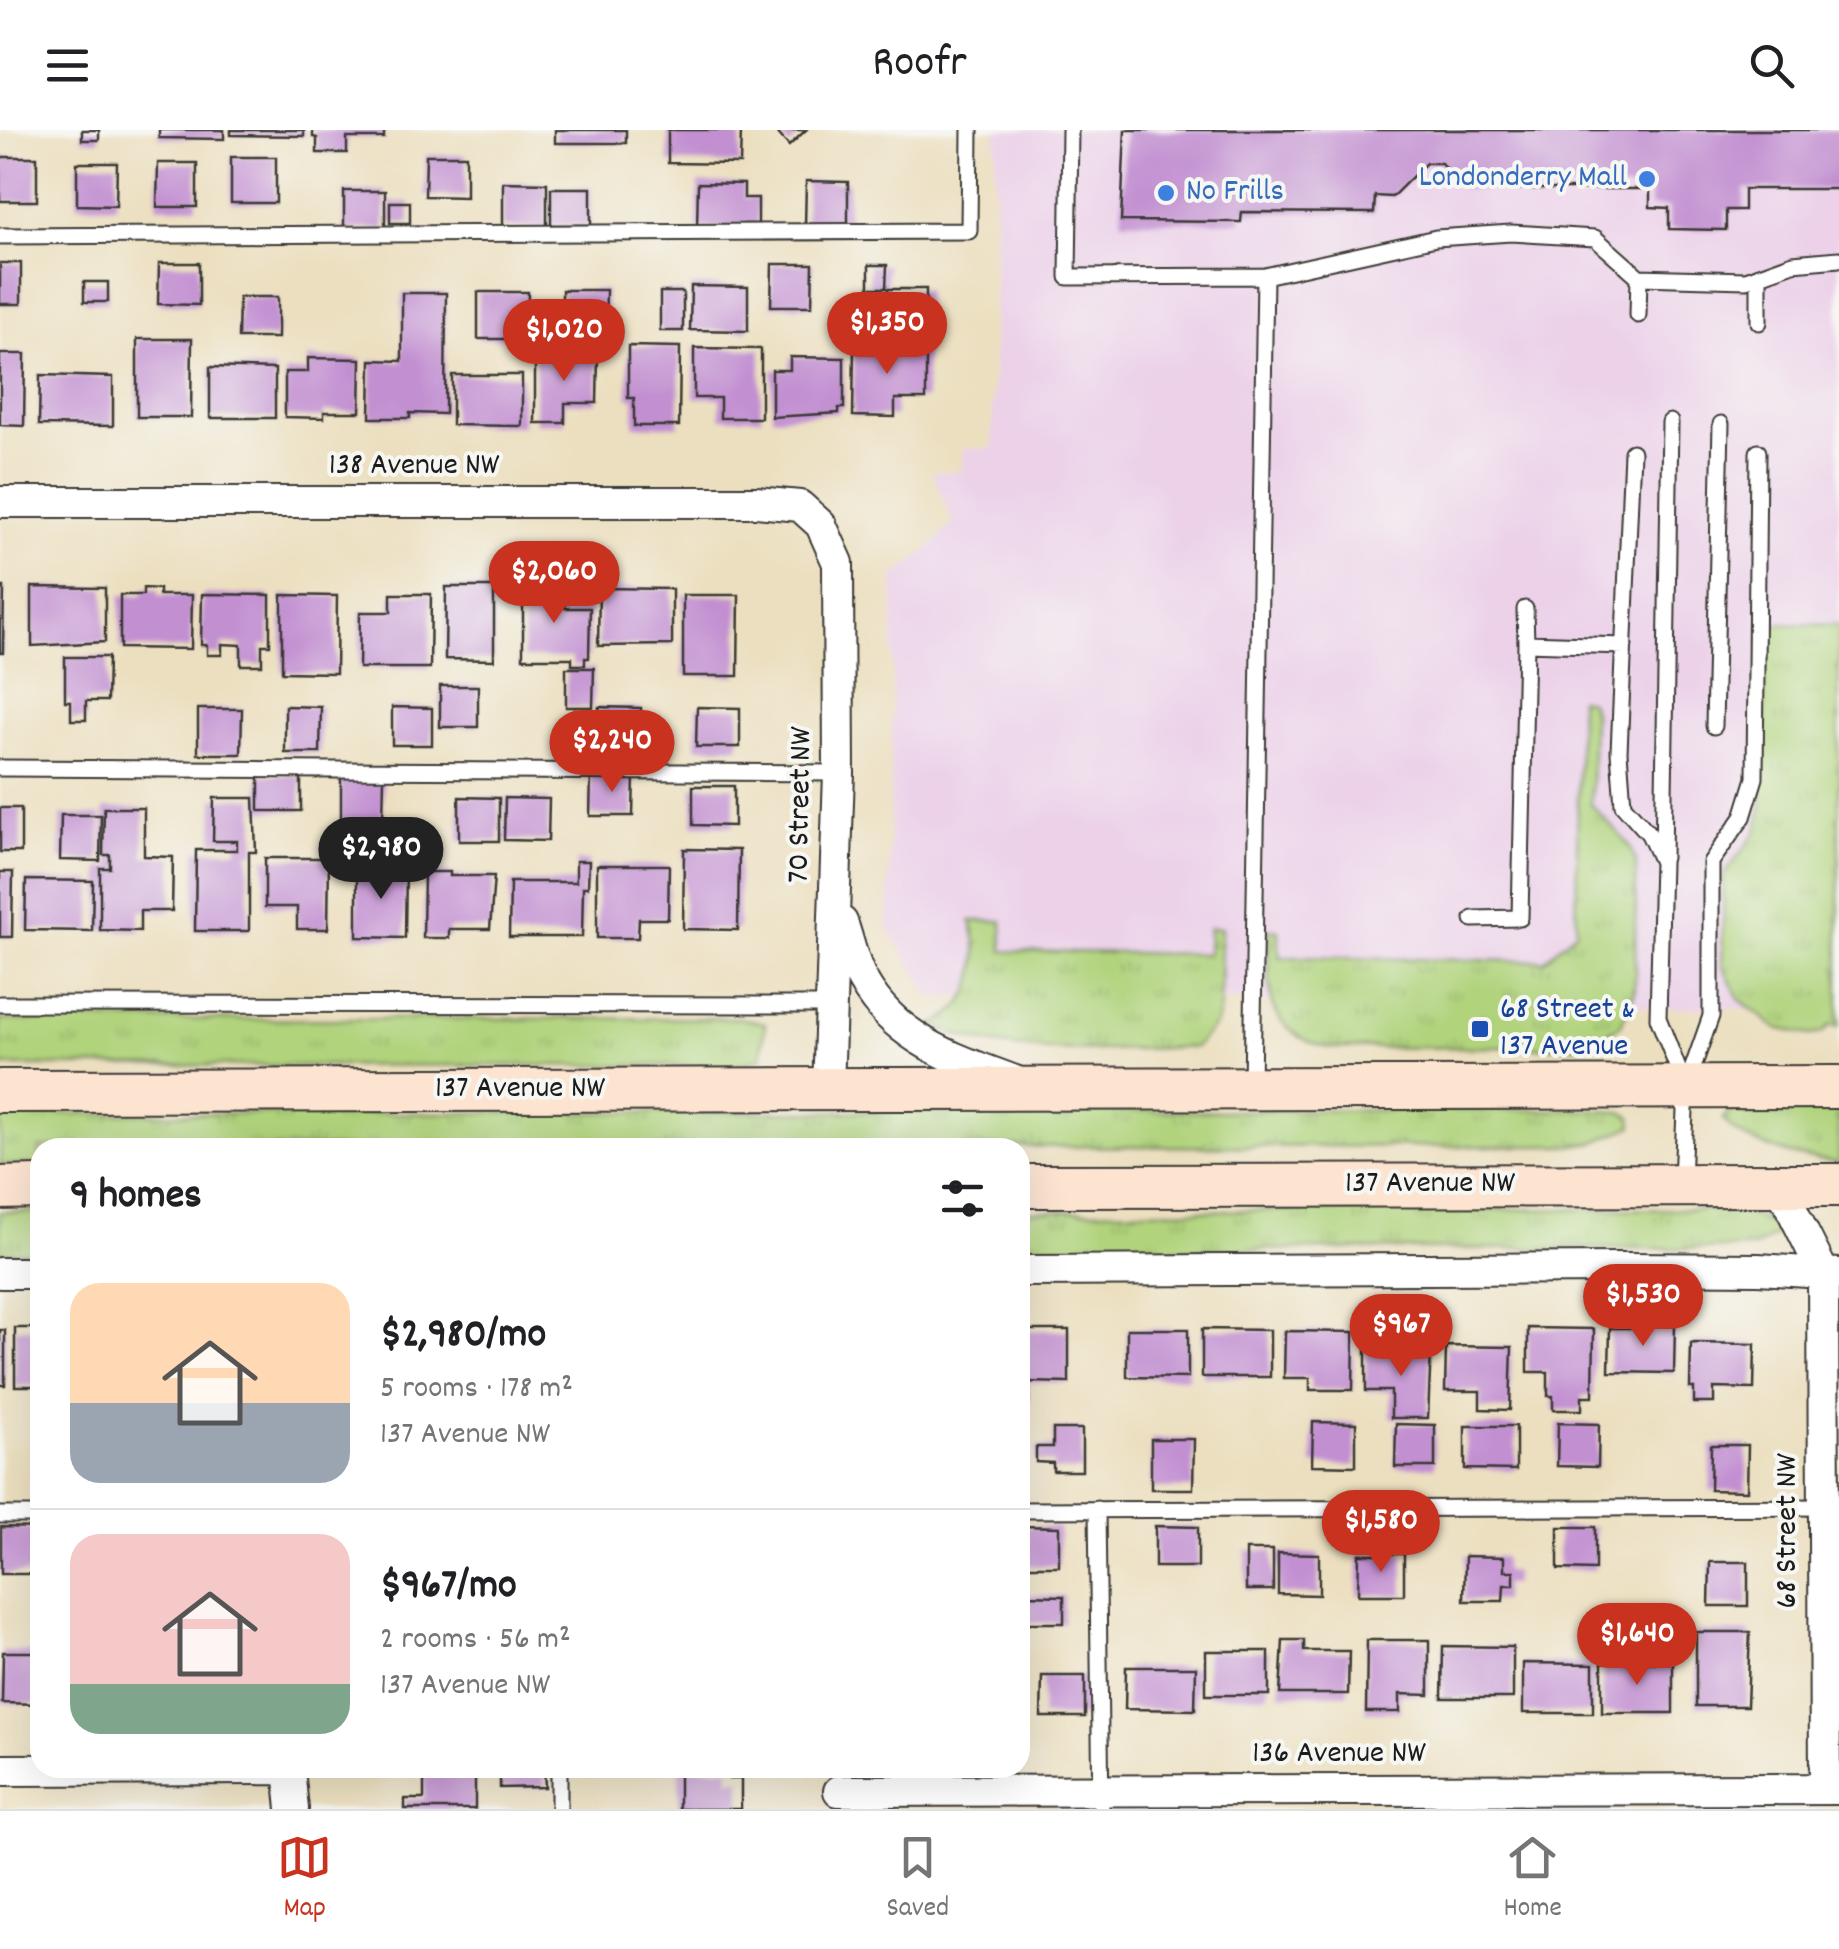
<!DOCTYPE html>
<meta charset="utf-8">
<style>
:root{--surface:#fff;--page:#f6f6f6;--text:#202124;--muted:#757577;--line:#e0e0e0;--accent:#c8321e}
body{margin:0;font-family:Dekko,sans-serif;background:var(--page);color:var(--text);height:100vh;display:flex;flex-direction:column;font-size:38px;white-space:nowrap}
*{box-sizing:border-box;margin:0}
p{font-size:32px;color:var(--muted)}
.icon{flex:none;width:55px;height:55px;fill:none;stroke:currentColor;stroke-width:2;stroke-linecap:round;stroke-linejoin:round}
.map{position:relative;flex:1;overflow:hidden}
.panel{position:absolute;left:30px;top:1008px;width:1000px;height:640px;display:flex;flex-direction:column;background:var(--surface);border-radius:30px;box-shadow:0 10px 40px #0002}
.panel>*{flex:none}
.price{position:absolute;translate:-50% -85px;padding:0 22px;border-radius:35px;background:var(--accent);color:#fff;font-size:32px;line-height:65px;filter:drop-shadow(0 2px 5px #0008)}
.price::after{content:'';position:absolute;left:50%;top:60px;width:30px;height:22px;margin-left:-15px;background:inherit;clip-path:polygon(0 0,100% 0,50% 100%)}
.price.selected{background:#222;color:#fff}
ul{padding:0;list-style:none}
li{display:flex;align-items:center;gap:30px;height:250px;padding:0 40px}
li+li{border-top:2px solid var(--line)}
li span{display:grid;place-items:center;flex:none;width:280px;height:200px;border-radius:30px;color:#555}
li>.icon{margin-inline-start:auto}
span .icon{width:120px;height:120px;fill:#fffc;stroke-width:1}
li b{font-size:42px}
h2{display:flex;justify-content:space-between;align-items:center;height:120px;padding:0 40px;font-size:42px}
header{display:flex;justify-content:space-between;align-items:center;height:130px;padding:0 40px;background:var(--surface);font-size:45px;font-weight:600}
.dock{display:flex;justify-content:space-around;align-items:center;height:140px;border-top:2px solid var(--line);background:var(--surface);font-size:28px;color:var(--muted)}
.dock a{display:grid;justify-items:center;gap:5px}
.dock .selected{color:var(--accent)}
.map>svg:first-child{display:block}
.built{fill:#ecd1e9}
.grass{fill:url(#grass-tufts);stroke:#66784c;stroke-width:2.5}
.building{fill:#c290d1}
.lines{fill:none;stroke-linecap:round;stroke-linejoin:round}
.lane-casing{stroke:#3b3934;stroke-width:19}
.street-casing{stroke:#3b3934;stroke-width:34}
.secondary-casing{stroke:#3b3934;stroke-width:46}
.lane{stroke:#fff;stroke-width:15}
.street{stroke:#fff;stroke-width:30}
.secondary{stroke:#fde4d1;stroke-width:42}
.shop-dot{fill:#3f7fe0;stroke:#f6f6f2;stroke-width:4}
.transit-dot{fill:#1a4fb4;stroke:#f6f6f2;stroke-width:4}
.labels{text-anchor:middle;dominant-baseline:central;stroke-width:8;stroke-linejoin:round;paint-order:stroke}
.shop-label{font-size:32px;fill:#366cbe;stroke:#f6f6f2;text-anchor:end}
.street-label{font-size:32px;fill:#1c1c1c;stroke:#f6f6f2}
.transit-label{font-size:32px;fill:#164399;stroke:#f6f6f2;text-anchor:start}
</style>
<header><svg class="icon" aria-label="menu" viewBox="0 0 24 24"><path d="M4 6h16M4 12h16M4 18h16"/></svg>Roofr<svg class="icon" aria-label="search" viewBox="0 0 24 24"><circle cx="10" cy="10" r="6"/><path d="M15 15l6 6"/></svg></header>
<div class="map">
<svg width="1839" height="1679" viewBox="0 0 1839 1679">
<defs>
<pattern id="grass-tufts" width="24" height="20" patternUnits="userSpaceOnUse" patternTransform="scale(2.5)"><rect width="24" height="20" fill="#b0d37c"/><path d="M3 7l-1-3M5 7V3M7 7l1-3M15 17l-1-3M17 17v-4M19 17l1-3" fill="none" stroke="#97b56b"/></pattern>
</defs>
<rect width="100%" height="100%" fill="#f6f6f2"/>
<filter id="ink" filterUnits="userSpaceOnUse"><feTurbulence type="fractalNoise" baseFrequency=".01" numOctaves="2"/><feDisplacementMap in="SourceGraphic" scale="20" xChannelSelector="R" yChannelSelector="G"/><feConvolveMatrix kernelMatrix="1 2 1 2 8 2 1 2 1" color-interpolation-filters="sRGB"/></filter>
<filter id="wash" filterUnits="userSpaceOnUse"><feTurbulence type="fractalNoise" baseFrequency=".0048" numOctaves="4" result="noise"/><feDisplacementMap in="SourceGraphic" scale="40" xChannelSelector="R" yChannelSelector="G"/><feGaussianBlur stdDeviation="2.25" result="paint"/><feColorMatrix in="noise" values="0 0 0 0 0 0 0 0 0 0 0 0 0 0 0 0 0 1.4 0 .05"/><feComposite in="paint" operator="in"/></filter>
<g filter="url(#wash)">
<rect width="100%" height="100%" fill="#ecdfbf"/>
<path class="built" d="M996,0h843v880l-907,-14 -44,-67 6,-352 38,-31 21,-24 -21,-50 31,-1 -1,-22h30z"/>
<path class="grass" d="M1765,494l74,1v402l-8,-2 -8,8 -13,2 -34,-7 -37,-29 -17,-34 2,-90 33,-44 4,-20z
M1579,569l11,2 3,12 -2,91 38,41 7,18 -1,129 -14,33 -42,22 -249,1c-69,-15 -62,-61 -61,-119l10,1v27l265,4 32,-30z
M971,791h31l1,30 205,3 1,-26h12l-1,80 -4,16 -21,23c-85,2 -184,14 -263,-22 43,-18 52,-63 39,-104z
M739,888l26,5 -4,35 -22,7 -739,1v-46z
M1574,980l48,2 10,5 1,9 -38,16 -28,4 -1527,2v17h-40v-51z
M1731,980h108v52c-29,-1 -102,-17 -116,-44z
M1729,1079l19,4 29,14 -1,8 -23,13 -733,2v-39z
M0,1082h40v40h-40z"/>
<g id="blocks">
<path class="building" d="M82,0h17v10h-17z
M159,0h65v9l-65,-1z
M231,0h73v6l-73,-1z
M313,0h71v8h-37v15h-30v-15l-4,-1z
M555,0h71v13h-71z
M668,0h73l-1,34 -72,-1z
M775,0h31l-17,16z
M1125,0h714v59h-95v21h-18v20l-57,-1v-21l-19,-1v-18h-187l-22,-26h-15l-34,34 -17,-1 -1,17 -132,-1 -1,10 -120,-1z
M426,25h40v42l-41,-1z
M0,27h37v44h-37z
M231,27h45v46h-45z
M77,33h40l-1,43 -39,-1z
M158,33h39v44h-40z
M806,51l42,1v45h-43z
M503,52l44,1v45l-44,-1z
M698,53l46,1v14h14v26h-14v4h-47z
M551,58h40v37h-40z
M344,61h41v38h-41z
M390,72h20v21h-20z
M0,133h21v41h-21z
M159,133h40v42l-41,-1z
M772,134h41l-1,42h-41z
M869,135h18l-1,23h-17z
M84,152h24v20h-24z
M691,156l57,1v44l-58,-1z
M888,159h38v41h-38z
M562,160h44l-1,42 -43,-1z
M478,162h50l-1,47h-49z
M660,162h23v39h-23z
M402,163h44l-1,121 -35,-1v5h-40l1,-58 31,1z
M239,167h39v41h-40z
M137,209h55l-1,78h-54z
M854,214l72,1v54h-31v18l-42,-1z
M628,216l52,1 -1,79h-45v-28h-6z
M694,218l67,1v69h-41v-20h-26z
M535,223l63,1 -1,49h-32v20h-30z
M0,224h25l-1,72 -24,-1z
M790,227l54,1v50h-5v5l-67,4v-47h18z
M308,228l53,1 -1,53h-36v6l-39,-1v-45h23z
M210,237l65,2v49h-65z
M40,245l73,2v49l-74,-1z
M452,245h70v51l-70,-1z
M0,457h4l-1,66h-3z
M32,457l73,1v54l-73,4z
M446,457h48v73l-49,-1z
M523,457h42v21h25l-1,50h-4v7h-13v-7h-49z
M143,458l16,1v6h33l-1,54 -71,-1v-53h23z
M599,458l73,1v56l-74,1z
M202,464l68,1v50h-8v20h-21v-20l-19,-1v11h-15v-10h-6z
M391,464h40l-1,74h-71l1,-56h31z
M282,465l55,1 -1,77 -54,-1z
M683,465h56l-1,81h-55z
M65,527h43l-1,44h-21v19h-15v-19h-6z
M566,538h28l-1,39h-27z
M440,556h38v41h-38z
M285,576l36,1 -1,46h-35z
M392,577l40,1v37h-40z
M599,577l42,1v44h-42z
M697,577l43,1v39h-44z
M198,579h44l-1,45h-43z
M591,644h43l-1,42h-43z
M259,645h42v36h-42z
M341,646h43l-1,45 -42,-1z
M693,656h41v40l-41,-1z
M459,667l40,1v43h-40z
M214,668h40l2,54h-7v79h-54l1,-81h41v-9h-24z
M505,668l44,1 -1,42 -44,-1z
M0,678h21v44h-21z
M104,678h40v48l29,1 -1,54h-32v20l-40,-1v-62h10v-13h-7z
M61,685h40l-1,46 -40,-1z
M684,719l55,1 -1,80 -55,-1z
M265,728h64l-1,71h-31v-22h-32z
M576,731h13l-1,26h-5l-1,50h-73l1,-55h66z
M597,735h72l-1,54h-29l-1,19h-41z
M357,736h49l-1,72 -48,-1z
M0,742h13l-1,65h-12z
M424,742h26v4h44l-4,53h-41v9h-26z
M26,750l67,1 -1,50 -67,-1z
M1643,1194h32l-1,49 -65,-1 1,-44h33z
M15,1198h25v58h-25z
M1528,1198l66,1 -1,67h-11v14h-29v-14h-5v-24h-20z
M1127,1199h61v49l-61,-1z
M1202,1199l68,1v47h-68z
M0,1200h5v55h-5z
M1020,1200h49v53l-40,-1v21h-9z
M1285,1201l69,1 -1,58h-43v-12h-26z
M1691,1213l64,1 -1,45 -40,-1v15h-20v-15h-4z
M1446,1216l66,1 -2,63 -30,-1v-18h-35z
M1366,1217l65,1 -3,70h-37v-27h-25z
M1313,1292l43,1v43l-44,-1z
M1558,1293l41,1 -1,43 -41,-1z
M1396,1294l39,1v42h-40z
M1465,1296h51v44l-51,-1z
M1053,1299h29v42h-29v-8l-17,-1v-15h17z
M1151,1309h43l-1,50h-42z
M1711,1315h37l-1,46 -37,-1z
M1020,1396l39,1v39h-39z
M1155,1396l43,1v40h-43z
M1,1397l39,1v46h-39z
M1558,1397h37v43l-37,-1z
M1246,1420h27v40h-27z
M1278,1423l41,1v41l-41,-1z
M1359,1424h45v41h-46z
M1465,1426l39,1v14h10v14h-10l-1,16h-39z
M1710,1432h38v44h-39z
M1024,1465l40,1v27h-41z
M1696,1502h54l-3,74h-51z
M1283,1510h21v11h45l-1,43h-68z
M1367,1510h62v55l-29,-1v18h-34z
M1443,1516l70,1v51h-71z
M1206,1521h63v44h-63z
M3,1522h37v52l-38,-1z
M1602,1532l71,1v50h-71z
M1523,1533l70,1v49h-70z
M1126,1537h70l-1,43 -70,-1z
M1042,1546h43v41h-44z
M424,1638h51v41h-70v-10h19z
M500,1638h44l1,19 -45,1z
M679,1638h50v11h12v30h-62z"/>
</g>
</g>
<g filter="url(#ink)">
<use href="#blocks" fill-opacity="0" stroke="#3b3934" stroke-width="2.5"/>
<g class="lines">
<defs>
<path id="lane" d="M1070,0l-2,147 197,-1
M0,106l969,-5 1,-101
M1638,185l1,-38
M1759,192v-47
M1632,322l-13,300 4,53 26,29 13,28 -4,156 26,66
M1525,479l1,34
M1714,596l7,-302
M0,638l839,5
M1663,728l7,-436
M1473,789l47,-1 6,-275 98,3
M0,874l832,1
M1252,955l13,-809 171,-38 75,-5 84,5 44,39 107,3 47,-17 46,-4
M1682,1051l4,-94 25,-71v-154l32,-45 12,-39 3,-326
M1097,1379l4,300
M1020,1380l819,-3
M0,1385h40
M559,1638v41"/>
<path id="street" d="M0,372h756l44,4 21,19 17,38 1,210 -11,316
M842,792c7,19 11,42 21,59 33,59 92,78 152,100
M1780,1056l43,86 2,517
M1020,1141l607,-3 131,1 81,5
M0,1143h40
M0,1640l289,-1 4,40
M839,1661l1000,-2"/>
<path id="secondary" d="M0,961l1839,-4
M1020,1056l819,-1
M0,1058l40,-1"/>
</defs>
<use href="#lane" class="lane-casing"/>
<use href="#street" class="street-casing"/>
<use href="#secondary" class="secondary-casing"/>
<use href="#lane" class="lane"/>
<use href="#street" class="street"/>
<use href="#secondary" class="secondary"/>
</g>
</g>
<g class="shop-dot">
<circle cx="1647" cy="49" r="10"/>
<circle cx="1166" cy="63" r="10"/>
</g>
<rect class="transit-dot" x="1470" y="889" width="20" height="20" rx="5"/>
<g class="labels">
<g class="shop-label">
<text x="1627" y="49">Londonderry Mall</text>
<text x="1186" y="63" text-anchor="start">No Frills</text>
</g>
<g class="street-label">
<text x="414" y="337">138 Avenue NW</text>
<text transform="translate(802 675) rotate(-89)">70 Street NW</text>
<text x="520" y="960">137 Avenue NW</text>
<text x="1430" y="1055">137 Avenue NW</text>
<text transform="translate(1789 1401) rotate(-90)">68 Street NW</text>
<text x="1339" y="1625">136 Avenue NW</text>
</g>
<g class="transit-label">
<text x="1500" y="881">68 Street &amp;<tspan x="1500" dy="37">137 Avenue</tspan></text>
</g>
</g>
</svg>
<b class="price" style="left:887px;top:247px">$1,350</b>
<b class="price" style="left:564px;top:254px">$1,020</b>
<b class="price" style="left:554px;top:496px">$2,060</b>
<b class="price" style="left:612px;top:665px">$2,240</b>
<b class="price selected" style="left:381px;top:772px">$2,980</b>
<b class="price" style="left:1643px;top:1219px">$1,530</b>
<b class="price" style="left:1401px;top:1249px">$967</b>
<b class="price" style="left:1381px;top:1445px">$1,580</b>
<b class="price" style="left:1637px;top:1558px">$1,640</b>
<section class="panel">
<h2>9 homes<svg class="icon" aria-label="filters" viewBox="0 0 24 24"><path d="M4 7h16M4 17h16"/><circle cx="9" cy="7" r="2"/><circle cx="15" cy="17" r="2"/></svg></h2>
<ul>
<li><span style="background:linear-gradient(#ffd9b3 60%,#9aa5b1 0)"><svg class="icon" aria-label="home" viewBox="0 0 24 24"><path d="M3 11l9-7 9 7M6 9v11h12V9"/></svg></span><div><b>$2,980/mo</b><p>5 rooms · 178 m²</p><p>137 Avenue NW</p></div></li>
<li><span style="background:linear-gradient(#f6c9c9 75%,#7fa58c 0)"><svg class="icon" aria-label="home" viewBox="0 0 24 24"><path d="M3 11l9-7 9 7M6 9v11h12V9"/></svg></span><div><b>$967/mo</b><p>2 rooms · 56 m²</p><p>137 Avenue NW</p></div></li>
</ul>
</section>
</div>
<nav class="dock">
<a class="selected"><svg class="icon" aria-label="map" viewBox="0 0 24 24"><path d="M3 6l6-2 6 2 6-2v14l-6 2-6-2-6 2zM9 4v14M15 6v14"/></svg>Map</a>
<a><svg class="icon" aria-label="saved" viewBox="0 0 24 24"><path d="M7 4h10v16l-5-4-5 4z"/></svg>Saved</a>
<a><svg class="icon" aria-label="home" viewBox="0 0 24 24"><path d="M3 11l9-7 9 7M6 9v11h12V9"/></svg>Home</a>
</nav>
